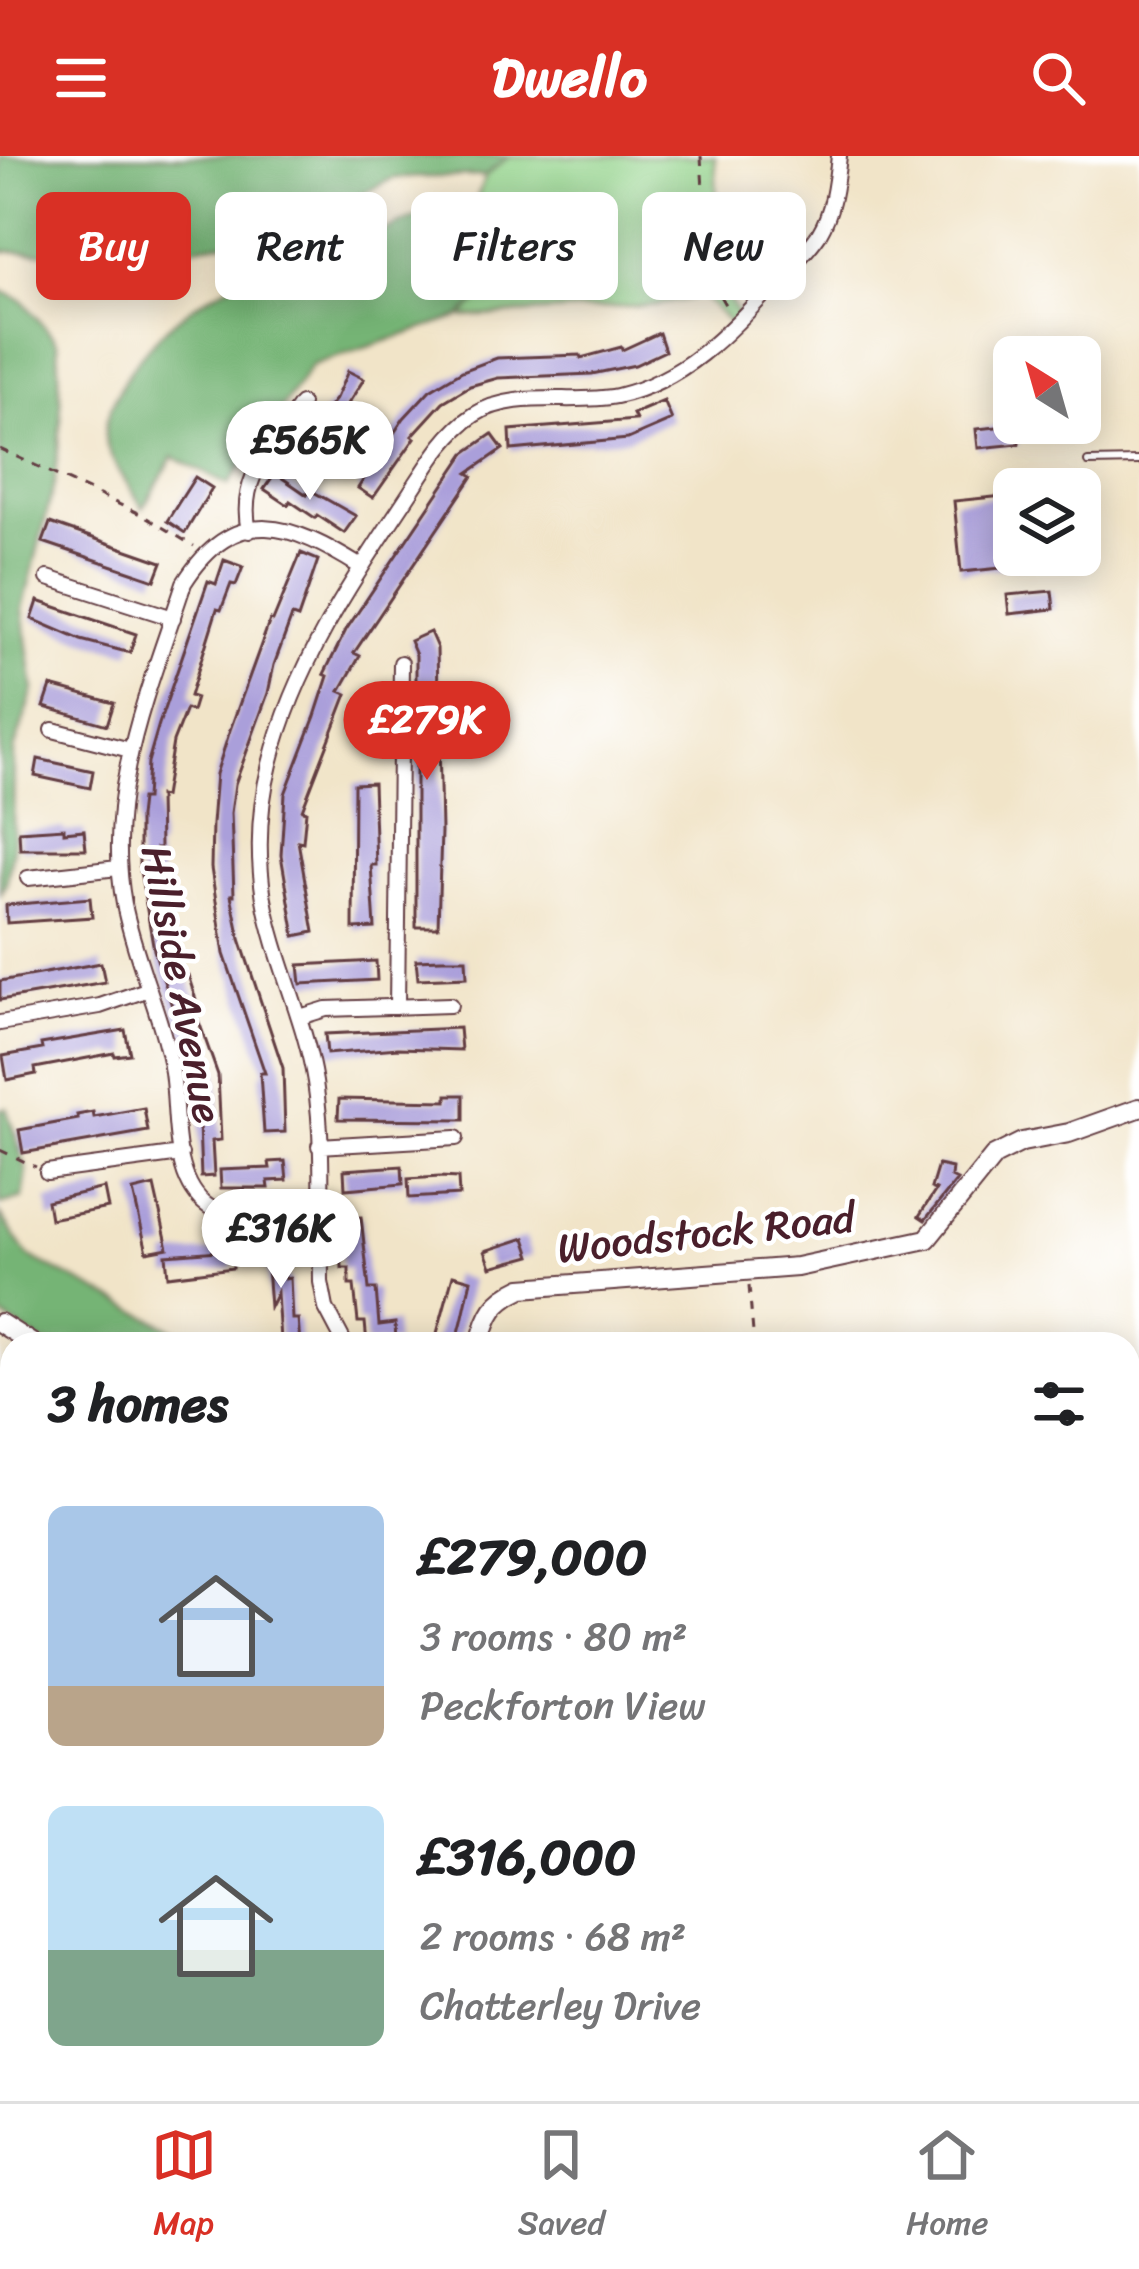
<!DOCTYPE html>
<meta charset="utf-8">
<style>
:root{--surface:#fff;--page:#f6f6f6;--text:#202124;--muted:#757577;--line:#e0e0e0;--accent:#d93025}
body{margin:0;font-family:Sriracha,sans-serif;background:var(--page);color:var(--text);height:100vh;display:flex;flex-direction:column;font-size:45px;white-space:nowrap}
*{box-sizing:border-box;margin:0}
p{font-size:39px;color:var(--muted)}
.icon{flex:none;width:66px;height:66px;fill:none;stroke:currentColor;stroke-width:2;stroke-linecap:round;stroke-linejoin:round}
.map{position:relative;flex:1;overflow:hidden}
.sheet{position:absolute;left:0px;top:1176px;width:1140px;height:771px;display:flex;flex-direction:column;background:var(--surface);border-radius:36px 36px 0 0;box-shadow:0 6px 30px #0003}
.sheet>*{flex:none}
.guide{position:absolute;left:36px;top:36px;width:1068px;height:108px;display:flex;gap:24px}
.needle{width:78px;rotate:323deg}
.controls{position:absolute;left:993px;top:180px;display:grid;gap:24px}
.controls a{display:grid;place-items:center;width:108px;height:108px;border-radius:18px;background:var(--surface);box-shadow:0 6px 30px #0003;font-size:60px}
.price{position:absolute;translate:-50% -102px;padding:0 27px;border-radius:42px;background:#fff;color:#222;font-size:39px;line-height:78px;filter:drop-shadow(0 3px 6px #0008)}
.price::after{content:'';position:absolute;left:50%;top:72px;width:36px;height:27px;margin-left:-18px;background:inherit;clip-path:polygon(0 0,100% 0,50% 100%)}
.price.active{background:var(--accent);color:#fff}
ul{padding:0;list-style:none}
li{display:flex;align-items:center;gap:36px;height:300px;padding:0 48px}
li span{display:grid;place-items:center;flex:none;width:336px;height:240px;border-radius:18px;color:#555}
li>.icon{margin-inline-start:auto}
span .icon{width:144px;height:144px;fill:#fffc;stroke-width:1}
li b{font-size:51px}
h2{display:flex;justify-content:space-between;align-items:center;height:144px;padding:0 48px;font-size:51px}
.pill{padding:0 42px;border-radius:18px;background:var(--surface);box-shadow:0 6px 30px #0003;font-size:42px;line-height:108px}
.pill.active{background:var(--accent);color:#fff}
header{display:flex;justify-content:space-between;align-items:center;height:156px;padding:0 48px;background:var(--accent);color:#fff;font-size:54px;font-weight:700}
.dock{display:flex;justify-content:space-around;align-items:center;height:168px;border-top:3px solid var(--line);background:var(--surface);font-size:33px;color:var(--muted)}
.dock a{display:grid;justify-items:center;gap:6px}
.dock .active{color:var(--accent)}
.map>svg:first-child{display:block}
.green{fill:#92d289;stroke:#6e785a;stroke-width:3}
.forest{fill:#75b475;stroke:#606a50;stroke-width:3}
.building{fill:#aa9fda}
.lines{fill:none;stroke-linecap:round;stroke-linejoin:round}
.lane-casing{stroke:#633d43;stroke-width:10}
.street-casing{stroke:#633d43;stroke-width:18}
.secondary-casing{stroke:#633d43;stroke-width:22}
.path{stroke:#633d43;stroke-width:3;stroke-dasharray:9 9;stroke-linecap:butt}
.lane{stroke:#fff;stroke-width:6}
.street{stroke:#fff;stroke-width:14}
.secondary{stroke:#fff;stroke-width:18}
.labels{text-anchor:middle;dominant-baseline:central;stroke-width:9;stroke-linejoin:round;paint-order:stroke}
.street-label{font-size:42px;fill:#4a1f2b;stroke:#fff}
</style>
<header><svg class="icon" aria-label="menu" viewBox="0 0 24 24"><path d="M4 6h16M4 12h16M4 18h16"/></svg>Dwello<svg class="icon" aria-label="search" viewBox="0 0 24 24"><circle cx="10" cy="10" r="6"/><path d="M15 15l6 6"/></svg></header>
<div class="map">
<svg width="1139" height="1945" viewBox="0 0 1139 1945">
<rect width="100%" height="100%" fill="#fff"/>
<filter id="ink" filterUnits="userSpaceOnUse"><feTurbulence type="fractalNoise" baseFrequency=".00833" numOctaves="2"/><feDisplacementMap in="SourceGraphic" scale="24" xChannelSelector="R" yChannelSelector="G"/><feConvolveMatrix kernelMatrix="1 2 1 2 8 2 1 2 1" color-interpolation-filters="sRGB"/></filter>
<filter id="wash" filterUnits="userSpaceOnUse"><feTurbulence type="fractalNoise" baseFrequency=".004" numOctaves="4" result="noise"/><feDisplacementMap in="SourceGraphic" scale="48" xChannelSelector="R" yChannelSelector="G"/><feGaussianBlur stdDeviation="2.7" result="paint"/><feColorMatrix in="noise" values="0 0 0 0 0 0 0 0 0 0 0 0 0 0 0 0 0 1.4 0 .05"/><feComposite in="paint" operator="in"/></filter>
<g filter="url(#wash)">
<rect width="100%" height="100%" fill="#f1e4c8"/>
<path class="green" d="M509,0h206l5,127 21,37 -7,7 -32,-31 -45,9 -197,12 34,-31 -3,-63 -18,-14 12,-33z"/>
<path class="forest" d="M0,0h509l-24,20 -92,2 -101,53 -153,25 -139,-5z
M473,53l18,14 3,64 -34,30 -148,48 -84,120 -55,-28 -30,51c-11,-19 -31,-43 -37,-65 -5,-16 6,-38 13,-53 29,-59 103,-116 170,-121 12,-2 26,2 37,3l51,-38 55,-24z
M0,134l23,11 35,42 3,76 -6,61 -32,129 11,81 -20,60 -1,98 -7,36 -6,10z
M6,952l21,63 -4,27 -23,7v-96z
M0,1058l28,42 174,88h-157l-45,-29z
M0,1792l12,20v123h87l-1,10h-98z"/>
<g id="blocks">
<path class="building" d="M785,47l14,11 -47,59 -14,-12z
M659,177l6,18 -30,14 -43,9 -94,4 -28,8 -27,16 -31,34 3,2 -42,60 -15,-10 46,-70 26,-28 32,-19 35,-13 83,-3 1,3 40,-11 1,3z
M348,215l16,8 -54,84 -17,-11 43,-54z
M664,245l8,19 -44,19 -117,11 -1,-20 126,-10 -3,-6z
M1018,269l1,19 -41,4 -2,-19z
M492,278l11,15 -35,24 5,3 -119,177 6,3 -20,35 7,3 -45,116 4,1 -3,31 -5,-1 16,91 -19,4 -14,-81 4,-61 30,-78 13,-40 -4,-2 22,-44 119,-177z
M275,317l32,22 3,-5 46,26 -12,17 -27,-18 -2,3 -25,-17 -2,4 -24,-16z
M195,321l17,11 -27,45 -18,-12z
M1014,339v60h43l2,11 -17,2v-4l-81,8 -7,-71z
M50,367l112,39 -7,18 -112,-38z
M301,397l17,7 -20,58 -6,-2 -18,49 -6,28 -33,91 -4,29 3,82h-3l9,44 43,129 2,64 -21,1 -4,-60h5l-41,-119 -13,-86 1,-44 4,-50 14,-44 40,-110 3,1z
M224,404l19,7 -7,18 -5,-1 -10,26 -4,-1 -27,87 6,2 -4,13 -6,-2 -13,33 -9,55 -5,-1 1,52h-4l14,83 14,45 4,-1 9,28 -4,2 25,70 3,65 -9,1 2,35 -13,1 -4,-107 -4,2 -39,-122 -15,-85v-48l2,-18h5l2,-37 11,-38 49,-143 8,3z
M1052,435l2,18 -45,5 -2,-19z
M38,445l98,33 -6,19 -49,-13 -49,-21z
M430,476l7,16 4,183 -3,96h-22v-272l-6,-14z
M51,530l63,17 -7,22 -63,-18z
M38,603l55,12 -3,17 -55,-12z
M373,627l3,82h-5l4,63 -22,1 1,-145z
M64,672v4l20,-2 2,19h-66l-1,-18z
M90,742l2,19 -85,6 -1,-18z
M442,803h24l1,18 -49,2 -2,-19z
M376,805l1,19 -76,4 -2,-19z
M101,807l4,19 -105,18v-19z
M459,872l2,22 -63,-2 -71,6 -2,-20z
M125,874l5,24 -15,2 -1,-3 -79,15 1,6 -29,6 -4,-24 39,-7 -1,-5z
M447,939h17v25l-126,-1 1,-20 108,2z
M144,952l4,23 -125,22 -4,-23 59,-11 -1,-4 16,-3 1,5z
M285,1005l2,19 -19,1 1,7h-48l-1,-18 50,-2 -1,-6z
M938,1009l14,3 -1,9 6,3 -32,40 -6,-4 17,-26 -5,-2z
M402,1010l1,18 -58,5 -1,-19z
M440,1021l18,1 1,17 -50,3 -1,-19z
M154,1030l14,62 -21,4 -14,-61z
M104,1032l4,20 -58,11 -3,-18z
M361,1061l8,72h7l3,36 16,-2 1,19 -29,2 -2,-22h-7l-4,-37h-5v-17h-7l-2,-50z
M283,1082l2,41 5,-1 2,41h6l2,25h-17l-3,-4 -3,-47 -7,14 -5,-67z
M525,1082l6,18 -40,11 -6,-16z
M232,1094l1,18 -65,8 -2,-21z
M453,1119l18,5 -9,41 -6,23h-22z"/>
</g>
</g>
<g filter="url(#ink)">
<use href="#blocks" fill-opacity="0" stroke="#633d43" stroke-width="3"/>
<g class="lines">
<defs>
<path id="lane" d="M1088,306l51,-1"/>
<path id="street" d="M249,375c-12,-54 23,-84 52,-127
M48,422l125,40
M53,574l77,20
M28,722l90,-10
M397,851l4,-344
M300,861l26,-8 124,-4
M0,867l100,-17 49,-17
M319,990l137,-8
M47,1016l134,-18
M320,1061c-34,0 -88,10 -116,-14 -33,-29 -26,-91 -32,-131 -10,-58 -37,-111 -48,-168 -21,-112 26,-216 60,-321 52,-82 108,-59 177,-16
M345,1188l-19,-36 -5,-26c-1,-66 4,-135 -6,-200 -10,-63 -40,-121 -51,-183 -7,-45 -5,-92 6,-135 24,-97 82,-184 136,-265 20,-30 38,-64 68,-84 40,-26 99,-10 143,-19 66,-15 109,-61 153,-108 16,-17 36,-34 49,-54 14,-23 17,-51 20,-78
M593,1935l11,10"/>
<path id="secondary" d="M0,1167l33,21
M480,1188c7,-30 14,-43 42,-56l275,-21 130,-28 67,-83 28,-14 47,-9 70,-25"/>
</defs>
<use href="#lane" class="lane-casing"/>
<use href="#street" class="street-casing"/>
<use href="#secondary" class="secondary-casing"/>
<path class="path" d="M701,0l7,119 20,35
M0,293l140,65 54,32
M0,994l36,17
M749,1130l5,58
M664,1945v-10"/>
<use href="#lane" class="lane"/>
<use href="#street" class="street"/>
<use href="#secondary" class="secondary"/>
</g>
</g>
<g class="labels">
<g class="street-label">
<text transform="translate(182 828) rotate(79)">Hillside Avenue</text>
<text transform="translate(706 1077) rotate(-6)">Woodstock Road</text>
</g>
</g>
</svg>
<div class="controls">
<a><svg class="needle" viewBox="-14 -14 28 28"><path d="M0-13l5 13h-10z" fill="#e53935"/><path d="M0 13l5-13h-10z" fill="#757577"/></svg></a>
<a><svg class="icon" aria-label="layers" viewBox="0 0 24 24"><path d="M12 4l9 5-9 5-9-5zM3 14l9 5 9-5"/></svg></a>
</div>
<b class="price" style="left:310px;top:347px">£565K</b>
<b class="price active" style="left:427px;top:627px">£279K</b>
<b class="price" style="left:281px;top:1135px">£316K</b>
<div class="guide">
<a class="pill active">Buy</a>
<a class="pill">Rent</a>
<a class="pill">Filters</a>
<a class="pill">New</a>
</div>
<section class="sheet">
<h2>3 homes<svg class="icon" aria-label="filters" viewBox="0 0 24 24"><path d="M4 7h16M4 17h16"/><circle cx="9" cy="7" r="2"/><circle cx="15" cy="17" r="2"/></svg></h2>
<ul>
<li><span style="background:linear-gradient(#a9c7e8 75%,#b9a48a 0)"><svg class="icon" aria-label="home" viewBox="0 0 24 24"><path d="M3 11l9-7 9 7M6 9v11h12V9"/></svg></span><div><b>£279,000</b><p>3 rooms · 80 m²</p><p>Peckforton View</p></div></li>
<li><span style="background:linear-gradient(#bfe0f5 60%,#7fa58c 0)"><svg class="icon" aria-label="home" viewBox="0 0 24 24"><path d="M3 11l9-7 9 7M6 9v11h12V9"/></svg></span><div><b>£316,000</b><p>2 rooms · 68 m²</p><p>Chatterley Drive</p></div></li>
</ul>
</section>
</div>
<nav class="dock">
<a class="active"><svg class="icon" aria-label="map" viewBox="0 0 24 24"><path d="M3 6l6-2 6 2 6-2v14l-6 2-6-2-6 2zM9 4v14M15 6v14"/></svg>Map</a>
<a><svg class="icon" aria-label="saved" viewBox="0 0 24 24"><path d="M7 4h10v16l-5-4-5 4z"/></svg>Saved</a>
<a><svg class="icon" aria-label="home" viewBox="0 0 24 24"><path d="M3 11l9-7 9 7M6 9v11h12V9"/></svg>Home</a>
</nav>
